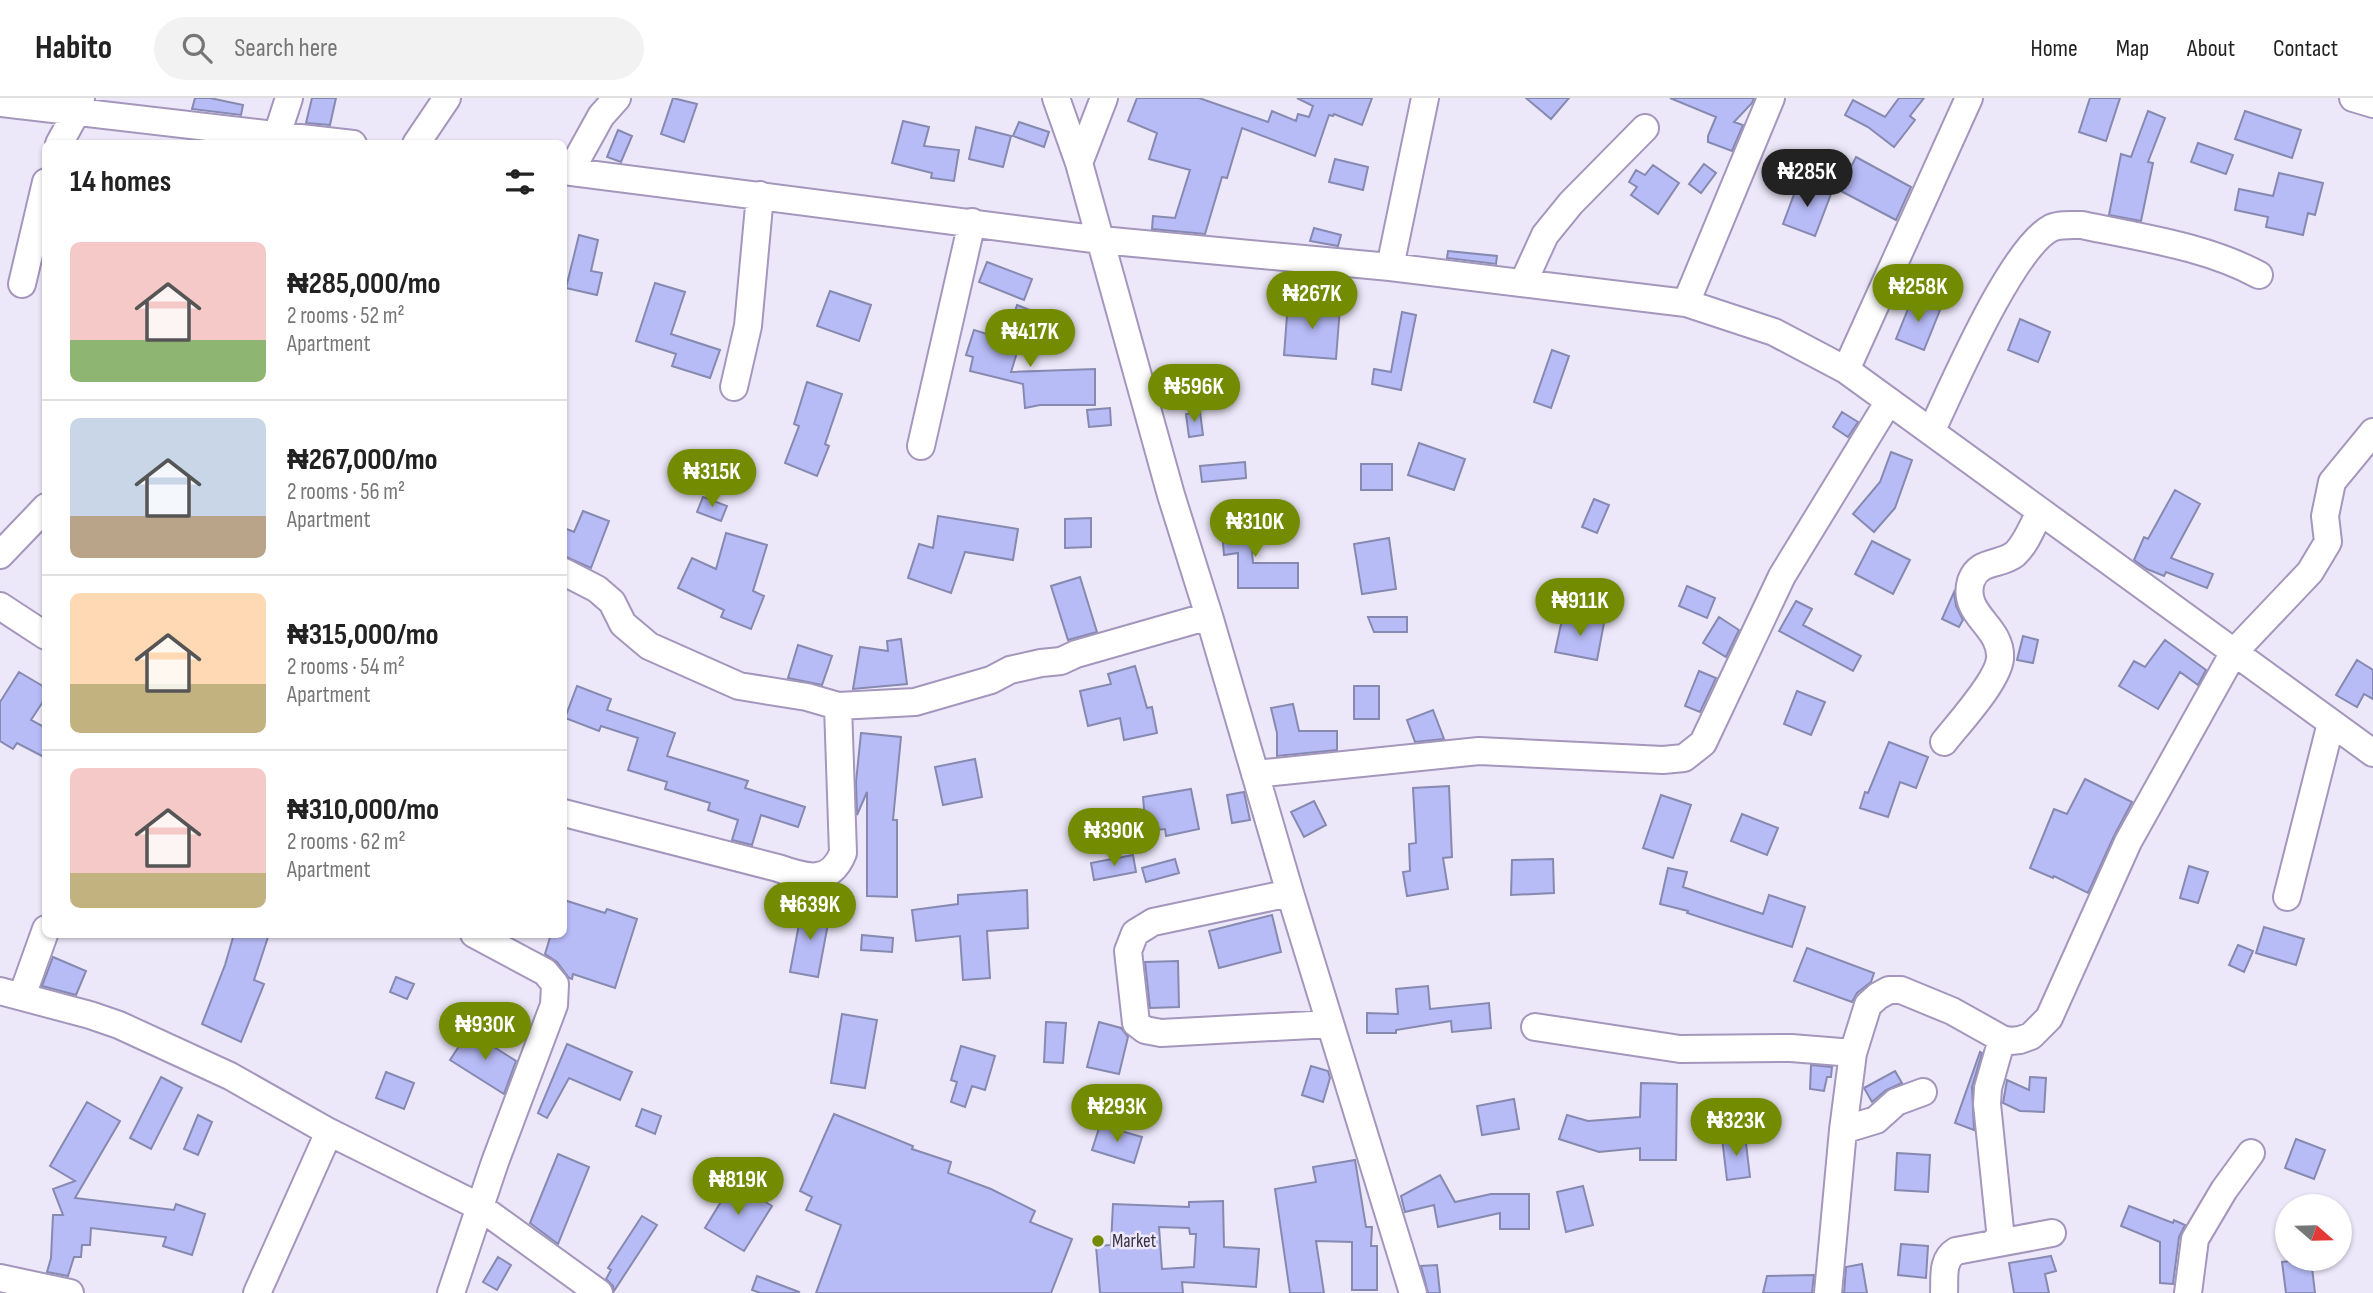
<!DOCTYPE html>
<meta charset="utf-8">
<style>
:root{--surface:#fff;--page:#f2f2f2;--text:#222;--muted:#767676;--line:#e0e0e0;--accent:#728b00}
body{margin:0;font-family:"Sofia Sans Condensed",sans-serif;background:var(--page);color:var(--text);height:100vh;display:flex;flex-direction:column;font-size:26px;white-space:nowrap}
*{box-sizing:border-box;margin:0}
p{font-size:23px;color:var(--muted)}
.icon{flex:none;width:38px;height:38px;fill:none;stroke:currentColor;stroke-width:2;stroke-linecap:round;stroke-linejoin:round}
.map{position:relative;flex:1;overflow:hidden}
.details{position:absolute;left:42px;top:42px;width:525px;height:798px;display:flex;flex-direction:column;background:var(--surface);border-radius:10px;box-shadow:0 2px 5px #0004}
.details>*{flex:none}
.needle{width:46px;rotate:110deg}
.controls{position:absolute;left:2275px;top:1096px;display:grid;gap:14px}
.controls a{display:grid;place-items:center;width:77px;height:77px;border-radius:50%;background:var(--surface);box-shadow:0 2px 5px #0004;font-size:35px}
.price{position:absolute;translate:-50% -60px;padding:0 16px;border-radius:24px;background:var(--accent);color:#fff;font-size:23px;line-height:46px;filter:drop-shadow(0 2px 4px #0008)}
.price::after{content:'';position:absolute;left:50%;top:42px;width:21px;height:16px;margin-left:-10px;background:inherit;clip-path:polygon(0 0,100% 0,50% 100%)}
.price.current{background:#222;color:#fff}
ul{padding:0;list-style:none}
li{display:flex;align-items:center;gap:21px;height:175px;padding:0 28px}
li+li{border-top:2px solid var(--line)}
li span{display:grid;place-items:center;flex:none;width:196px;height:140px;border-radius:10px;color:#555}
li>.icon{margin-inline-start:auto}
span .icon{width:84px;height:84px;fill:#fffc;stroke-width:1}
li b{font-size:30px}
h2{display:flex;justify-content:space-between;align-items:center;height:84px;padding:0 28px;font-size:30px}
header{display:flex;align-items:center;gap:42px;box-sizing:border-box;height:98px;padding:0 35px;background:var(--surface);border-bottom:2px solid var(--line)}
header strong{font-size:33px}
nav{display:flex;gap:38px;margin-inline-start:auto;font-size:24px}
.search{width:490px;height:63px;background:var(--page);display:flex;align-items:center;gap:18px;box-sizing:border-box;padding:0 24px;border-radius:38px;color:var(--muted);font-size:26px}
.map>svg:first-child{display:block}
.building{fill:#b7bbf6;stroke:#8689b0;stroke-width:2;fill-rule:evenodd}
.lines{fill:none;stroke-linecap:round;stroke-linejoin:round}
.minor-casing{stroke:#a496bc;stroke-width:30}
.minor{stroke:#fff;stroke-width:26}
.poi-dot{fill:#728b00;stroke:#ede8f9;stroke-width:2.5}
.labels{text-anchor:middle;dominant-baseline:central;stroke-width:5;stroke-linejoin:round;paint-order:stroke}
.poi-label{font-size:19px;fill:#383242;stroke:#ede8f9;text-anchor:start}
</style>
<header>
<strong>Habito</strong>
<div class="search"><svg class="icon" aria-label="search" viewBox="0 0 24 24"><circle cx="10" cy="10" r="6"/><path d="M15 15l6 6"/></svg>Search here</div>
<nav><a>Home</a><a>Map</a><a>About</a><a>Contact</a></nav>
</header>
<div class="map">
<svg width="2373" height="1195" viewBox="0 0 2373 1195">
<rect width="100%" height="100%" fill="#ede8f9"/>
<path class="building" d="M195,0h15l33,7 -2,10 -49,-6z
M312,0h24l-6,27 -24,-2z
M673,0l24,6 -13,38 -23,-8z
M1137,0h62l69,24 4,-11 24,10 2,-7 11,3 4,-11 -16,-8h75l-10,27 -28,-11 -1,2 -4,-1 -14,41 -73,-28 -15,50 -5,-1 -17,57 -53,-5 1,-13 22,2 15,-48 -41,-11 8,-26 -29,-12z
M1526,0h43l-18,21z
M1670,0h84l-2,5 -18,19 9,3 -11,26 -24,-9v-6l8,-19z
M1899,0h25l-14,18 5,4 -21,27 -26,-20 -23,-12 8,-15 32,17z
M2090,0h30l-14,43 -27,-9z
M2148,13l17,7 -17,44 5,1 -12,58 -32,-6 12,-61 10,3z
M2245,13l56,19 -9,28 -57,-19z
M903,23l26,6 -5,19 35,4 -5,31 -23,-3 1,-5 -40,-10z
M1019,24l30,10 -5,15 -31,-11z
M976,29l35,9 -8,31 -34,-8z
M618,32l14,6 -11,26 -14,-5z
M2198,45l35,12 -7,19 -35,-12z
M1856,59l55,30 -15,33 -57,-30z
M1335,61l33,8 -5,23 -34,-8z
M1704,66l12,9 -15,20 -12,-9z
M1653,67l26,18 -21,31 -27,-19 6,-8 -8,-5 7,-12 9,5z
M2279,75l44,10 -8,32 -7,-2 -5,22 -37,-8 2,-10 -33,-7 4,-21 34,7z
M1799,83l32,13 -16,42 -32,-12z
M1314,130l27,7 -3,11 -28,-5z
M579,137l19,5 -7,31 11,2 -5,22 -31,-7z
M1448,153l49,5 -1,8 -49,-6z
M987,164l45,17 -8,21 -45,-18z
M655,185l30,9 -14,42 49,16 -10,28 -38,-12 4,-12 -40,-13z
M830,193l41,14 -12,36 -42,-15z
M1912,201l28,11 -16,40 -28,-11z
M1288,204l52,5 -4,52 -52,-4z
M1017,207l13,5 -19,62 84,-3v36h-55l-15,3 -2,-24 -53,-13 3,-14 -7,-2 8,-25 32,10z
M1402,214l14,3 -15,75 -29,-6 2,-15 17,3z
M2020,221l30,13 -12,30 -30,-12z
M1552,252l17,6 -18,52 -17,-6z
M807,284l35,12 -17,50 4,2 -12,30 -32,-13 14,-37 -5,-2z
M1110,310l1,17 -22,2 -2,-17z
M1200,314l3,23 -14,2 -3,-23z
M1842,314l16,10 -10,15 -15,-10z
M1419,345l46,16 -11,31 -46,-15z
M1891,354l21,8 -17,48 -21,24 -21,-18 27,-32z
M1245,364l1,16 -44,4 -2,-16z
M1361,366h31v26h-31z
M2175,392l25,14 -29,54 42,16 -6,14 -41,-16 -2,4 -17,-7 -13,-9 10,-23 4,2z
M703,399l24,9 -6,15 -24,-9z
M1594,401l15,6 -12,28 -15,-6z
M583,413l26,10 -18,47 -27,-12v-28l10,4z
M938,418l80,13 -5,31 -48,-8 -14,41 -43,-15 11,-34 14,4z
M1249,418l4,47h45v25h-60v-35l-14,2 -3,-35z
M1091,420v29l-26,1v-29z
M726,435l41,12 -14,46 11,5 -13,33 -30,-12 3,-7 -46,-22 14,-30 24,11z
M1389,440l7,51 -34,5 -8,-50z
M1872,443l38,19 -17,34 -38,-20z
M1080,479l17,55 -29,8 -17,-54z
M1687,488l28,12 -8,20 -28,-12z
M1954,494l2,14 7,14 -4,7 -17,-8z
M1796,503l16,8 -9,16 58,31 -8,15 -74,-40z
M1563,517l41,8 -7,37 -42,-8z
M1368,519h39v15h-33z
M1719,519l20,13 -13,27 -23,-14z
M2023,538l15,4 -5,23 -16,-3z
M901,541l6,45 -54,5 7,-42 28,4 -1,-10z
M2165,542l41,30 -8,15 -18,-13 -22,37 -39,-23 15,-25 11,6z
M798,547l34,11 -10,29 -34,-7z
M2357,562l16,10v29l-9,-5 -7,13 -21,-12z
M1135,568l12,42 5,-1 5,26 -33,7 -4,-22 -32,8 -8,-35 31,-7 -3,-10z
M1699,573l17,7 -16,34 -15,-6z
M19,574l27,16v9l-15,23 15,8v30l-29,-15 -4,6 -13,-8v-39z
M577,588l34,13 -4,11 68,23 -8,23 81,25 -3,7 60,19 -7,20 -37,-12 -9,30 -20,-5 6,-20 -30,-10 2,-7 -45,-14 2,-7 -39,-12 10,-32 -37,-12 -2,5 -34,-13z
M1354,588h25v33h-25z
M1797,593l28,11 -14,33 -27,-11z
M1293,606l6,27h38v19l-60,6v-23l-6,-25z
M1433,612l11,29 -29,3 -8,-22z
M861,635l40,4 -8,83h4v77l-30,-1v-104l-10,23 -1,-33z
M1889,644l39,15 -12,31 -16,-6 -12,35 -28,-9 5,-16 3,1z
M975,661l7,38 -39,8 -8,-38z
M2085,681l47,23 -18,34 -26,57 -34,-17 -1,2 -23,-10 24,-59 13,5z
M1449,688l3,71 -9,1 5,31 -41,7 -4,-24 7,-1 -1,-27 7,-1 -3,-55z
M1191,691l8,40 -33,7 -1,-7 -19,2 -3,-34z
M1244,694l6,28 -18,3 -5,-28z
M1661,697l30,10 -18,53 -30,-10z
M1314,703l12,24 -22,12 -13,-25z
M1742,716l36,14 -11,27 -36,-14z
M1133,757l3,17 -42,8 -3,-17z
M1175,761l4,14 -33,9 -4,-14z
M1553,761l1,34 -43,2 1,-35z
M2189,768l19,6 -10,31 -18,-5z
M1668,770l19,4 -4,15 80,27 6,-19 36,12 -13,40 -105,-34 1,-2 -28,-7z
M1027,792l1,38 -41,3 3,47 -27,2 -3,-44 -44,5 -4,-31 46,-6v-9z
M564,802l41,13 2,-4 30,10 -22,69 -42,-14 -1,5 -3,-1 -12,-16 -12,-8 6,-20h13z
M802,810l28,5 -12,64 -28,-5z
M1272,817l9,37 -62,16 -10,-37z
M2264,829l40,12 -8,26 -40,-12z
M234,836h35l-15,46 10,4 -23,58 -39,-18 23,-59z
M862,837l31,3 -1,14 -31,-2z
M2238,847l15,6 -9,21 -15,-7z
M1807,850l67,25 -3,9 -14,11 -5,9 -58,-21z
M53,859l33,14 -10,24 -34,-9z
M1178,863l1,46 -29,1 -5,-46z
M396,879l18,7 -7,15 -17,-7z
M1428,888l2,23 59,-6 2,25 -39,4 -1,-11 -55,9v3h-29v-20l31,1 -2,-25z
M842,916l35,6 -12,68 -34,-5z
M1046,924l20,1 -3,40 -19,-1z
M1099,924l22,6 7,9 -9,37 -32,-7z
M469,933l47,30 -12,33 -54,-34z
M567,946l65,28 -12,28 -51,-22 -22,40 -9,-5z
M961,948l34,10 -10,34 -13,-4 -7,21 -14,-5 6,-20 -6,-2z
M1980,954l2,1 -10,34 2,43 -19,-7z
M1811,967l21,2 -1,10h-4l-3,14 -14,-2z
M1311,968l17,5 2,7 -7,24 -21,-7z
M1895,973l7,12 -16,7 -14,12 -8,-14z
M386,974l28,11 -10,26 -28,-11z
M161,979l21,11 -31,61 -21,-11z
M2030,979l16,1 -2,34 -24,-1 -17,-8 4,-23 22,10z
M1641,985l36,1 -1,76h-36v-12l-41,4 -40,-13 8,-24 21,6 52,-4z
M1514,1001l5,30 -37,6 -5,-29z
M87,1004l33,19 -45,77 99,12 2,-6 29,10 -13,41 -29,-9 3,-9 -75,-9 -1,17h-8l-1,12h-7l-6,19 -21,-4 4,-14 2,-43h10l-10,-26 22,-8 -25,-15z
M642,1011l19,7 -6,18 -19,-8z
M834,1016l79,32 -1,3 39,13 -3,11 43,16 44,22 -5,11 42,17 -21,54h-235l25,-68 -35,-15 6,-13 -12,-6z
M198,1017l14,7 -14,33 -14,-6z
M1100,1027l42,12 -8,26 -42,-13z
M1745,1037l5,42 -23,3 -5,-42z
M2296,1041l29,11 -11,29 -29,-11z
M1897,1055l33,2 -2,37 -33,-2z
M558,1056l31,13 -31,77 -28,-21z
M1355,1062l11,67h6l-1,19h6v44h-25v-48l-36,-1 8,52h-34l-15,-104 41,-7 -3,-15z
M1440,1077l15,27 36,-8h38v35h-29v-16l-62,14 -4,-22 -29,7 -4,-16z
M733,1084l39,24 -28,45 -39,-23z
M1583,1088l10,39 -27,7 -9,-40z
M1223,1103l1,46 35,2 -3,38 -74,-5 1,11h-83l-4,-47 15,-1 2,-41 76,3v-5zM1159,1129l30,1 1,6h6l-2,33 -32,2z
M2129,1108l44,17 1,-3 11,5 -6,12 -6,47 -13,-1v-41l-39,-16z
M642,1118l15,9 -43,66 -1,-5 -7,-7 5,-9 -3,-2z
M1901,1146l27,2 -2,32 -28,-3z
M2051,1158l5,15 -11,3 4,19h-35l-5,-30z
M498,1159l13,8 -14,25 -14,-8z
M2311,1161l4,34h-29l-4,-31z
M1862,1166l5,29h-23l2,-26z
M1437,1167l3,28h-12l-7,-27z
M1814,1177l-2,18h-49l4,-17z
M757,1178l42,16 -1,1h-38l-8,-3z"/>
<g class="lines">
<defs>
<path id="minor" d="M1056,0l23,65 92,332 38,121 81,277 123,400
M2353,0l20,6
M0,5l353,41
M277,37l12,-37
M59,46l18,-33 4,-13
M416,46l31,-46
M1079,65l25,-65
M564,73l537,69 289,27 296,36 88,29 72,38 527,383
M570,74l31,-56 16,-18
M1390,169l35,-169
M1523,185l22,-48 26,-32 74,-75
M22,186l24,-102
M1686,205l85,-205
M1846,272l123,-272
M734,289l14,-61 12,-131
M1931,334c21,-44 80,-183 120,-204 9,-4 21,-3 31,-3 60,13 123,21 177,50
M921,348l51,-224
M0,457l46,-48
M564,474l33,17 15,13 11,22 26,22 90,40 68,11 31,9 77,-4 76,-22 19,-10 31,-7 20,-2 15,-7 133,-38
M0,508l46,30
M1944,644c14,-18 55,-62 56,-84 2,-32 -39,-43 -29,-77 8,-22 29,-15 44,-27 11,-10 18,-29 25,-42
M1255,676l224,-23 184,9 21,-2 19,-15 79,-167 107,-175
M564,715l214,55c28,10 52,17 65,-15l-5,-147
M1290,795l-137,29 -18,11 -7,18 8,72 9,7 16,3 169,-9
M2287,799l44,-174
M0,893l90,24 29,10 111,51 99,56 151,75 119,86
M22,898l24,-67
M1535,929l145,22 111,-1 62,5
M1843,1032l10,-77 15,-48 10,-9 11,-6h12l51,21 50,28 8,2 10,-1 11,-4 18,-18 79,-176 106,-190 76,-80 18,-30 -3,-26 7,-34 41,-50
M1993,1145l6,-5 1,-8 -13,-126 1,-16 14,-49
M0,1180l70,15
M257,1195l72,-161
M451,1195l44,-131 59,-157 1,-21 -10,-12 -71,-38
M1828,1195l15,-163 33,-10 20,-18 27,-10
M1944,1195c1,-15 -3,-33 12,-42l96,-18
M2188,1195l7,-54 29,-49 27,-37"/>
</defs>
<use href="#minor" class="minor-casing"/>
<use href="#minor" class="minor"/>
</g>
<circle class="poi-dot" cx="1098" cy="1143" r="7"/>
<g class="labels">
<g class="poi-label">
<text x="1112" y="1143">Market</text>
</g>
</g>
</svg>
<div class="controls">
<a><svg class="needle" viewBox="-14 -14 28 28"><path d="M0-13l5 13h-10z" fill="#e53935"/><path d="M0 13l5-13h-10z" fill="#767676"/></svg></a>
</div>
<b class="price current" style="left:1807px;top:111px">₦285K</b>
<b class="price" style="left:1918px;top:226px">₦258K</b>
<b class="price" style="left:1312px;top:233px">₦267K</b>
<b class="price" style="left:1030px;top:271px">₦417K</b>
<b class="price" style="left:1194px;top:326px">₦596K</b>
<b class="price" style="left:712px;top:411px">₦315K</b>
<b class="price" style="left:1255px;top:461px">₦310K</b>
<b class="price" style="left:1580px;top:540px">₦911K</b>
<b class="price" style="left:1114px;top:770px">₦390K</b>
<b class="price" style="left:810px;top:844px">₦639K</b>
<b class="price" style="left:485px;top:964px">₦930K</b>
<b class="price" style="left:1117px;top:1046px">₦293K</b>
<b class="price" style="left:1736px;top:1060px">₦323K</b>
<b class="price" style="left:738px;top:1119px">₦819K</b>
<section class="details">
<h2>14 homes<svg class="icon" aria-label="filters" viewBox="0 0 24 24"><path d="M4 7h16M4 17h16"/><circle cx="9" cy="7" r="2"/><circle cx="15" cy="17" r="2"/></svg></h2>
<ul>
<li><span style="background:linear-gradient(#f6c9c9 70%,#8fb573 0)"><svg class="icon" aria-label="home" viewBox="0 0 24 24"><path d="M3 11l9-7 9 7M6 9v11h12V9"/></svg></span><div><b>₦285,000/mo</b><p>2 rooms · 52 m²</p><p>Apartment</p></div></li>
<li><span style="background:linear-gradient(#c9d6e8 70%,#b9a48a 0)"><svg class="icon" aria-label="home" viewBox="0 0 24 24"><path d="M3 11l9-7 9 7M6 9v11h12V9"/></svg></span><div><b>₦267,000/mo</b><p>2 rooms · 56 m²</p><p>Apartment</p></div></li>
<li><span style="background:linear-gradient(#ffd9b3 65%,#c2b280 0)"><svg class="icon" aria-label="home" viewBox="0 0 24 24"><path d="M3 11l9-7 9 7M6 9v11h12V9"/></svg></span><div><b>₦315,000/mo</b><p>2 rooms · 54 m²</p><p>Apartment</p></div></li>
<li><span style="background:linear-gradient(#f6c9c9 75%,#c2b280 0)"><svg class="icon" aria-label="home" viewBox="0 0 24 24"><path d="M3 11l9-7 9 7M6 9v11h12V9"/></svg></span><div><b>₦310,000/mo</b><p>2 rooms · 62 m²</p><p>Apartment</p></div></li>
</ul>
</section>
</div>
